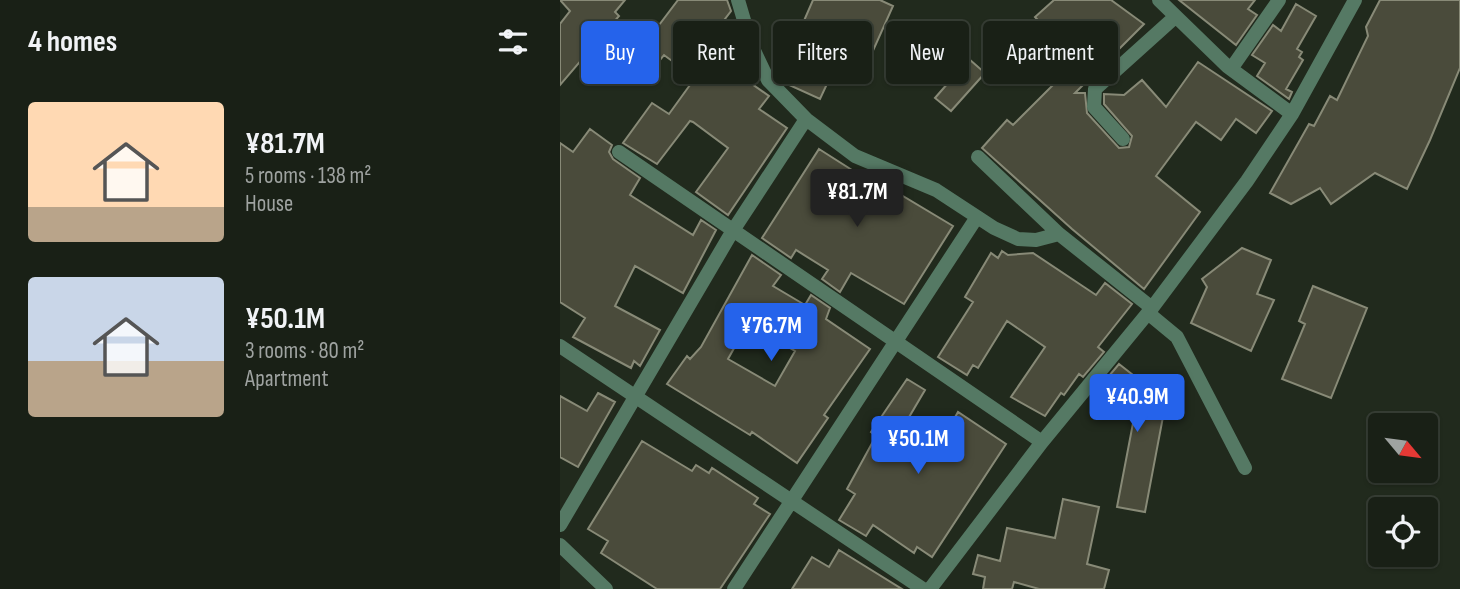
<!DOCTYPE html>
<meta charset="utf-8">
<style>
:root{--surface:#192016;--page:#22281f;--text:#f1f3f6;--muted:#9fa3a1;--line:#373e35;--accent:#2563eb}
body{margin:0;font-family:"Sofia Sans Condensed",sans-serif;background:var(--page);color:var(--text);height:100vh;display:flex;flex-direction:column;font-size:26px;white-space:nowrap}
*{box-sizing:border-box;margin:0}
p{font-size:23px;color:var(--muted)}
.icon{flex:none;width:38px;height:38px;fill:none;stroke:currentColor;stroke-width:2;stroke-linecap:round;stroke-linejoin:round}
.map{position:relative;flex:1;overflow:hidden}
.panel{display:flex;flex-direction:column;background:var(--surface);width:560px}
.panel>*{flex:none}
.guide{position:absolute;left:21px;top:21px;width:665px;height:63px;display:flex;gap:14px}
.needle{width:46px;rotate:119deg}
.controls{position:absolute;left:808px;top:413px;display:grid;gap:14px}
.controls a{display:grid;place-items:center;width:70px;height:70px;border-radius:7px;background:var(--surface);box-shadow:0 2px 5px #0004,0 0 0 2px var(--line);font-size:35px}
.price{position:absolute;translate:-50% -60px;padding:0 16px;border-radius:7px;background:var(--accent);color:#fff;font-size:23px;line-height:46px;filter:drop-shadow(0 2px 4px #0008)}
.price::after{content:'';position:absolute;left:50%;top:42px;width:21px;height:16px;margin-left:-10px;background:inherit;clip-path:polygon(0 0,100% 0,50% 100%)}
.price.on{background:#222;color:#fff}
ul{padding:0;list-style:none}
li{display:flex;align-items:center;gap:21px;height:175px;padding:0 28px}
li span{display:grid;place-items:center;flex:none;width:196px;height:140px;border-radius:7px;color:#555}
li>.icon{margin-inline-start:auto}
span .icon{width:84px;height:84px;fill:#fffc;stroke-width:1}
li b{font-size:30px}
h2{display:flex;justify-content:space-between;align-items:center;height:84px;padding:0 28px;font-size:30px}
.tag{padding:0 24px;border-radius:7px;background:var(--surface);box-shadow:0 2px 5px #0004,0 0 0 2px var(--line);font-size:24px;line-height:63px}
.tag.on{background:var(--accent);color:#fff}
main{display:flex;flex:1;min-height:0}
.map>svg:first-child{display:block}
.building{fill:#4a4b3b;stroke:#888a77;stroke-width:2;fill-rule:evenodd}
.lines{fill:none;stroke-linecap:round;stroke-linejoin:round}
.street{stroke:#557964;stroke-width:14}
</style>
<main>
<section class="panel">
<h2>4 homes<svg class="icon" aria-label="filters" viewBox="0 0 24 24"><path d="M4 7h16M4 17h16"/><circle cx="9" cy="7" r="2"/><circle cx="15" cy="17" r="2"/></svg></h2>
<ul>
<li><span style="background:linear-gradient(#ffd9b3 75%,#b9a48a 0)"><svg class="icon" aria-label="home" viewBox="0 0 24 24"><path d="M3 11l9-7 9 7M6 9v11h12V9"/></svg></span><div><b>¥81.7M</b><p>5 rooms · 138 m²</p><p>House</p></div></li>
<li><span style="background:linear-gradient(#c9d6e8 60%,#b9a48a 0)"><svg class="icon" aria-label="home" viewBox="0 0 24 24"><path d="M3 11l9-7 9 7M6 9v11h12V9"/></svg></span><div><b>¥50.1M</b><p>3 rooms · 80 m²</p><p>Apartment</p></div></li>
</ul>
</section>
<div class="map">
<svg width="900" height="589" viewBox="0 0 900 589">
<rect width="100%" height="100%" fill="#212a1d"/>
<path class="building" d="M0,0h65l-10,12 4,4 -59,69v-61l10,-13z
M118,0h49l4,11 -29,38 67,47 -10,13 28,19 -59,87 -32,-23 32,-44 -35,-26 -3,-1 -33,43 -34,-21 29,-40 17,11 26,-36 -31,-23 -20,24 -16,-13z
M253,0h67l13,6 -21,47 -25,-12 -27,58 -33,-15 19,-40 -10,-5z
M494,0h57l33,24 -69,69h10l2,20 32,35 10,-1 3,-11 -28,-32v-10l20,1 18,-15 24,27 32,-45 74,49 -16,22 -20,-14 -15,21 -25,-18 -40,54 44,36 -56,77 -72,-60 -90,-81 25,-28 6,5 48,-48 -11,-11 15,-16 -30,-33z
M619,0h76l-7,9 9,6 -21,30z
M820,0h80v68l-30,72 -23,49 -32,-16 -44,31 -11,-16 -29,16 -21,-11 39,-69 5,2 16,-30 7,4 31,-64 -2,-9z
M736,4l20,12 -19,33 5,3 -3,5 4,3 -17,29 6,3 -3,7 -32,-23 8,-13 -13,-8 21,-30 8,6z
M409,59l16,14 -34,38 -16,-13z
M30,129l22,16 -3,7 4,7 27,19 -10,17 63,40 8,-15 15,10 -33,63 -48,-27 -20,40 45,24 -20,36 -6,-5 -3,7 -58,-31 12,-19 -25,-16v-159l13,9z
M259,149l55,35 2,-4 77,46 -49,78 -53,-31 -11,19 -18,-13 6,-9 -32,-20 -5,8 -29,-20z
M682,248l29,12 -14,34 17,6 -23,51 -60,-28 16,-36 -5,-8z
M442,251l6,4 25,-2 63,42 9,-12 27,21 -34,43 6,5 -21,25 -4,-3 -15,21 -3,-2 -16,23 -34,-19 34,-50 -38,-26 -29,47 -5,-3 -6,10 -29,-18 35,-55 -8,-5 26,-44 7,5z
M192,255l29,20 -8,11 32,19 6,-10 19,13 -4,11 44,30 -46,66 4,3 -31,45 -45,-31 -2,3 -83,-51 20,-28 3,3 11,-12zM195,311l35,20 -7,13 12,7 -20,35 -47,-27z
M753,286l54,22 -36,90 -49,-19 23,-55 -6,-3z
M559,364l47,37 -21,111 -28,-5 17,-89 -36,-29z
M347,379l18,11 -20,34 35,20 18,-32 48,32 -74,113 -15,-10 -3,6 -41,-28 -7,11 -27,-16 16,-26 -8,-5 29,-53 -5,-4z
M38,393l17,9 -37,65 -18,-10v-61l27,15z
M82,441l50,30 4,-6 13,8 3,-5 46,30 -4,6 16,10 -50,75h-63l-56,-36 7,-12 -20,-12z
M503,499l36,8 -12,57 22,6 -5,19h-65l-25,-7 -2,7h-29l2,-12 -12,-3 5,-19 22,6 7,-33 48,10z
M279,550l63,39h-110l20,-32 17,10z"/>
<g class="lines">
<path class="street" d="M178,0l13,44 17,36 38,39 49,37 81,34 58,38 24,11 18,1 23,-6 93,74
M599,0l68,66 65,48
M671,69l48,-69
M563,139l-29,-32 1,-18 80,-72
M59,152l423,290
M418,157l81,77
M588,313l29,24 68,131
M0,346l363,243
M0,525l172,-293 74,-113
M0,545l46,44
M174,589l243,-372
M370,589l112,-147 110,-134 95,-127 45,-67 63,-114"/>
</g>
</svg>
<div class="controls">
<a><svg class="needle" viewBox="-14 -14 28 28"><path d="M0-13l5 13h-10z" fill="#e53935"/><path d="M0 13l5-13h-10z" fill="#9fa3a1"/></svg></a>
<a><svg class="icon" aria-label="locate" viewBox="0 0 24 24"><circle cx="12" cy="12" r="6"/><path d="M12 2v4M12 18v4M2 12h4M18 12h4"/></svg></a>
</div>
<b class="price on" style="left:297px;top:229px">¥81.7M</b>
<b class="price" style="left:211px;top:363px">¥76.7M</b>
<b class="price" style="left:577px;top:434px">¥40.9M</b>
<b class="price" style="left:358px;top:476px">¥50.1M</b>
<div class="guide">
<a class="tag on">Buy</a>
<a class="tag">Rent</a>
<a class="tag">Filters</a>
<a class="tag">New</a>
<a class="tag">Apartment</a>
</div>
</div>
</main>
